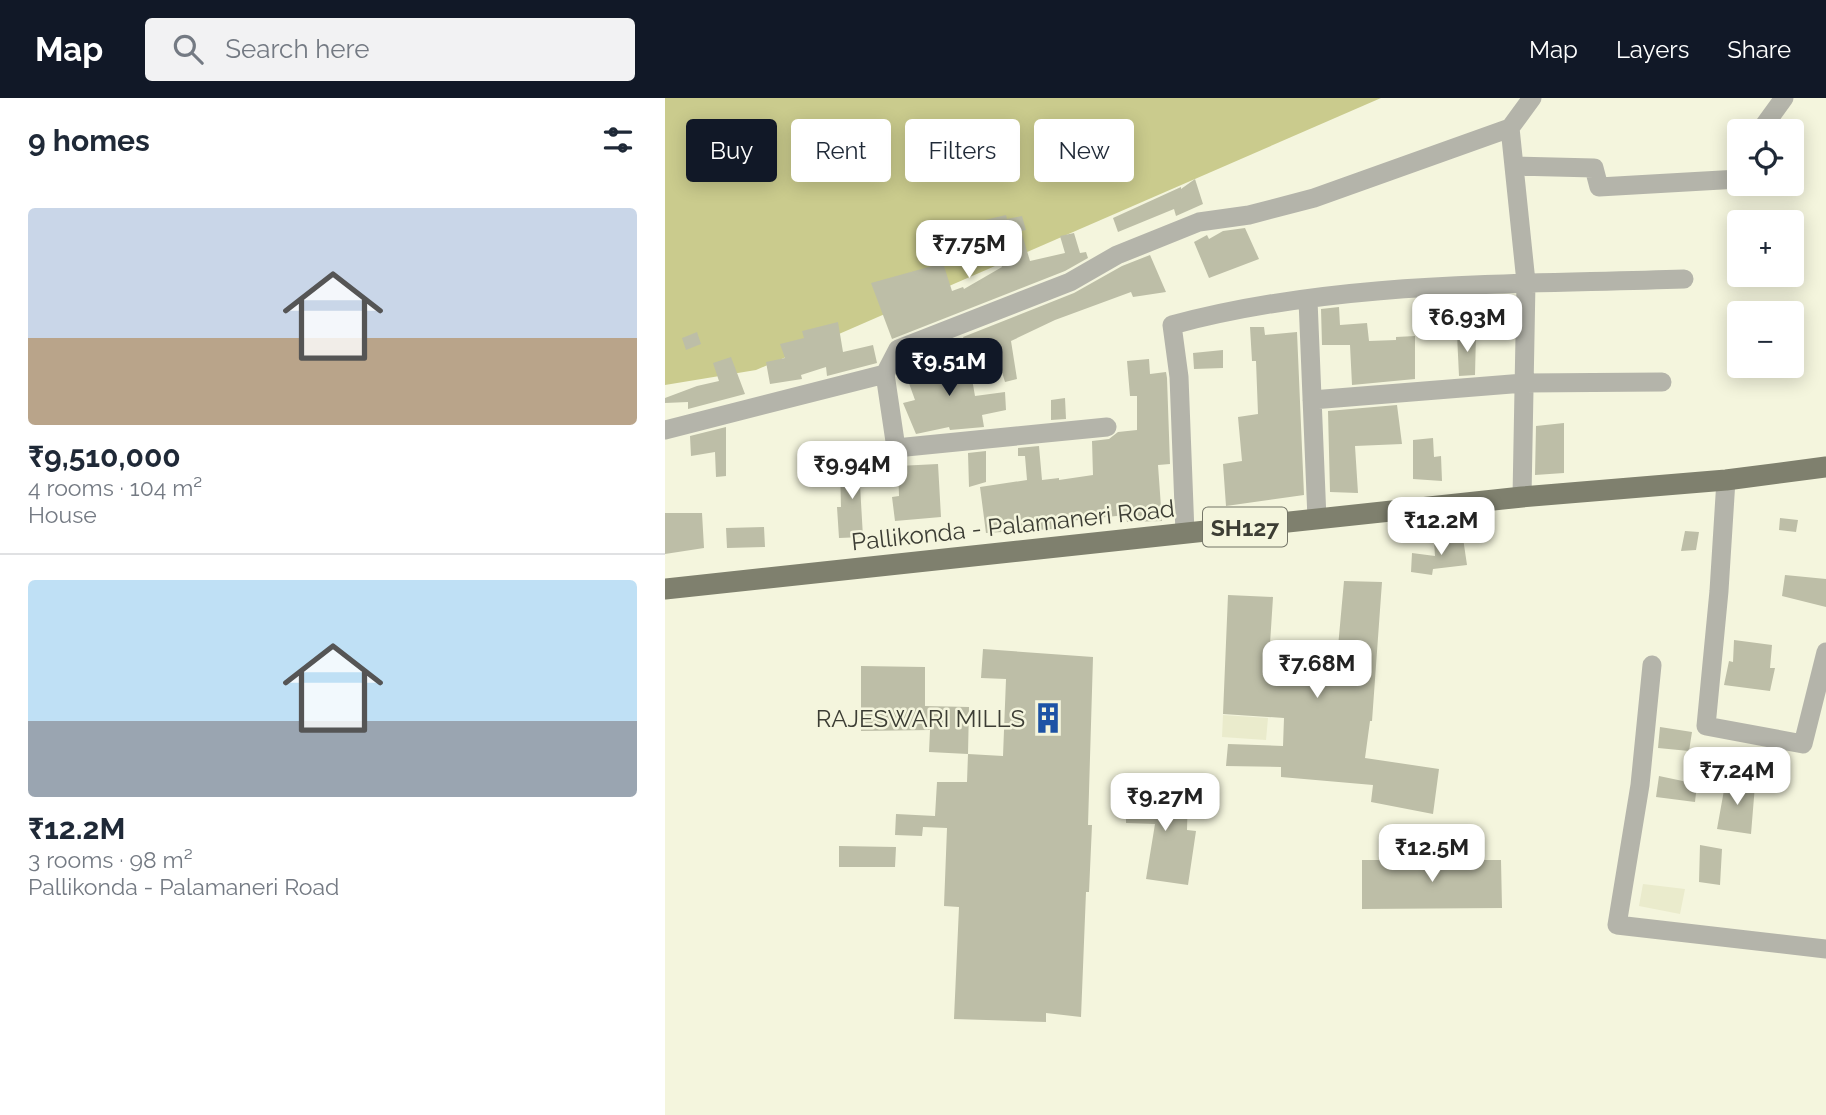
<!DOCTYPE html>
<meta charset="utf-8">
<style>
:root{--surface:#fff;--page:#f2f2f3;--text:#1f2937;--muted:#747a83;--line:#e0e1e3;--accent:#111827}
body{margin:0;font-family:Raleway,sans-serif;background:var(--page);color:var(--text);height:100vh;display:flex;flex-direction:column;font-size:26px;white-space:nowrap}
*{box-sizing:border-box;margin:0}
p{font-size:23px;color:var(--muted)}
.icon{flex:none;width:38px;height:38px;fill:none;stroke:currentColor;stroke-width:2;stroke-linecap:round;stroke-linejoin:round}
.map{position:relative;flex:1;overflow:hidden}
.side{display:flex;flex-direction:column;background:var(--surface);width:665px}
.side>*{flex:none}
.guide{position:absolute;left:21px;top:21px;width:665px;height:63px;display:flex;gap:14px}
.controls{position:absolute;left:1062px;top:21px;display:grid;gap:14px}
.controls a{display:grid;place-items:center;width:77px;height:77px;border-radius:7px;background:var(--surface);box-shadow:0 4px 18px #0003;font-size:35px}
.price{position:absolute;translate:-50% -60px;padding:0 16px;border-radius:14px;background:#fff;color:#222;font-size:23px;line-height:46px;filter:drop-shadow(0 2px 4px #0008)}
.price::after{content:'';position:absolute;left:50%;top:42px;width:21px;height:16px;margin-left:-10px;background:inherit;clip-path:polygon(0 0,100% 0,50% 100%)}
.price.selected{background:var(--accent);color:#fff}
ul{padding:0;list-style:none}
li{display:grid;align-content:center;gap:14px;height:371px;padding:0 28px}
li+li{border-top:2px solid var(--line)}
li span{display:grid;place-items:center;height:217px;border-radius:7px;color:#555}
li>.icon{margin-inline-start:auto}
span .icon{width:126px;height:126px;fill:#fffc;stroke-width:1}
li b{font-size:30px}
h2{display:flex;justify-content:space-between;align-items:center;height:84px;padding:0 28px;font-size:30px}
.chip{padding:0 24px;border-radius:7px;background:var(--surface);box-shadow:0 4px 18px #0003;font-size:24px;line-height:63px}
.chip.selected{background:var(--accent);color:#fff}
header{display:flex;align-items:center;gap:42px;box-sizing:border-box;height:98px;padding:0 35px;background:var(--accent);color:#fff}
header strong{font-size:33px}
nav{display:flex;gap:38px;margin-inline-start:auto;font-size:24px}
.search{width:490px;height:63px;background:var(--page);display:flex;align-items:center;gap:18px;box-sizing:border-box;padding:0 24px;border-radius:7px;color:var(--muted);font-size:26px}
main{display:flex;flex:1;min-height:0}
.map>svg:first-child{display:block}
.built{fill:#eaebcc}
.green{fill:#cacb8d}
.building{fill:#bdbea7}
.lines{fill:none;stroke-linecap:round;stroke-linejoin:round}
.street{stroke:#b4b4aa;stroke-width:19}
.primary{stroke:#7f806e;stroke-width:21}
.labels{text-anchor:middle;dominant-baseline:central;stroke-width:5;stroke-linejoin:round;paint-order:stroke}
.shield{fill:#f4f5dd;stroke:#737467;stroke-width:2}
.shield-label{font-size:23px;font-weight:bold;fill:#3c3d34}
.street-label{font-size:24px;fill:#3c3d34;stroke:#f4f5dd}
.poi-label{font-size:24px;fill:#3c3d34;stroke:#f4f5dd;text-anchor:end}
</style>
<header>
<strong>Map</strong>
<div class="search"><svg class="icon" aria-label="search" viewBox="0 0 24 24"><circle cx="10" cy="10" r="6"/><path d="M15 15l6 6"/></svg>Search here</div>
<nav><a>Map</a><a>Layers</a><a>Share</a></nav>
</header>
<main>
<section class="side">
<h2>9 homes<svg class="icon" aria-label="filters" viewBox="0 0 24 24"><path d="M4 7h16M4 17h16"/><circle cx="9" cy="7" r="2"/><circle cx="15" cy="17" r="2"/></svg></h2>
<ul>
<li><span style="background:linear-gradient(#c9d6e8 60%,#b9a48a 0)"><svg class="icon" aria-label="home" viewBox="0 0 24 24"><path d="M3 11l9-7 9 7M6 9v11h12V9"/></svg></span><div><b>₹9,510,000</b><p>4 rooms · 104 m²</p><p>House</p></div></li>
<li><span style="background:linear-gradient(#bfe0f5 65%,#9aa5b1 0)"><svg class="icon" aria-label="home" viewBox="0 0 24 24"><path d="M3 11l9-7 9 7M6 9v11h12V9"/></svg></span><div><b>₹12.2M</b><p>3 rooms · 98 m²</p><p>Pallikonda - Palamaneri Road</p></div></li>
</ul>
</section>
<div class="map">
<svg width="1161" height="1017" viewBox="0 0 1161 1017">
<rect width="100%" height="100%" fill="#f4f5dd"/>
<path class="built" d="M558,617l45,3 -2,22 -44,-3z
M978,786l42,5 -5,25 -41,-8z"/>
<path class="green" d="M0,0h716l-625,272 -91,15z"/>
<path class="building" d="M530,81l8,25 -27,12 -2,-7 -56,23 -5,-14 68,-31v2z
M341,117l1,4 15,-3 4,14 -5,1 9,30 35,-8 -5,-17 14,-3 6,20 6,-1 2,6 -23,13 -173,68 -21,-56 72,-20 9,28 11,-4 1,2 38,-22 -13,-33 -9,3 -4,-15z
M580,130l14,31 -50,19 -15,-36 13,-7 2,4 14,-8z
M485,157l16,37 -33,5 -2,-5 -76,28 -44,21 6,38 -12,3 -13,-42 -24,10 -5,-13 111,-44 48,-27z
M771,201v35l-17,1 -1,-35z
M674,209l1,18 27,-2 2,18 27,-1v-3l19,-1v43l-63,6 -2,-40h-28l-1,-36z
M173,224l5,30 30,-7 4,18 -50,13 -1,-9 -25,8 1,4 -32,5 -4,-22 19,-4 -5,-14 24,-6 -2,-7z
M585,229h14l1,8 32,-3 7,163 -78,11 -3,-42 19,-3 -4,-44 20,-3 -2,-53h-4z
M32,234l4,12 -15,6 -4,-12z
M792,236h19l-1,41 -16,1z
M558,252v18l-29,1 -1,-16z
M303,258l7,40 30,-4 1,18 -24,5 2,12 -34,3 -1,-3 -33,7 -13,-31 12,-3 -9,-25 34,-12z
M66,259l14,37 -57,15v-7l-23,1v-5l32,-12 22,-5 -6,-18z
M484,261l1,15 16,-2 1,6 3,86 -12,1 4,56 -35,1 -1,-7 -57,6 -1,7 -82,5 -6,-46 47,-7 -2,-24h-7v-8l21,-2 3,34 17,-2v2l34,-5 -1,-34 17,-2 9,-7 19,-2v-34h-7l-3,-35z
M400,300l1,21 -15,1v-20z
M732,307l5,39 -47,2 3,47 -28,-1 -2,-81z
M899,325v50l-29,2 1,-49z
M61,329v49l-10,1 -1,-25 -24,4 -1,-20z
M768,340l1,19 7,-1 1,25 -29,-2v-39z
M321,353v31l-17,5 -1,-34z
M273,366l3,53 -46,4 -3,-24 7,-1 -1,-30z
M203,367v20h-8l3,52 -24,1 -2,-31h4l-1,-41z
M0,415h37l2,35 -39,6z
M1115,420l18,2 -2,12 -17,-2z
M99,429l1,20 -38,1 -1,-20z
M1020,433l14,1 -3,18 -15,1z
M798,440l4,27 -34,4 -1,6 -21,-3 1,-19 23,3 -1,-15z
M1120,477l41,4v28l-44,-11z
M679,483l38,1 -10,139h-2l-5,37 74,11 -6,45 -62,-12 2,-17 -92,-8v-10l-55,-1 2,-22 55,2 1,-28 -61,-4 5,-119 45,2 -3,47 68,3z
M1069,542l38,5 -2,23h5l-5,23 -46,-6 5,-24 4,1z
M318,551l110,8 -5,168h4l-3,67h-3l-5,125 -35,-4v9l-92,-3 5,-112 -15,-1 3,-78 -24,-1 -1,9 -27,-1 1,-21 39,2 2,-34h30l1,-28 35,2 3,-77 -25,-1z
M196,568l64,1v39l44,1 -1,47 -39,-2 1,-22 -69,1z
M995,629l32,5 -3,19 -31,-3z
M994,678l38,8 -2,18 -39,-5z
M1061,681l29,6 -4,49 -34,-5z
M461,692l62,2 -1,38 9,1 -8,54 -42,-6 9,-55 -29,-1z
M1035,747l22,4 -2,36 -21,-3z
M174,748l57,1 -1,20h-56z
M697,762h139l1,48 -140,1z"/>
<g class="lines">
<path class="street" d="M845,30l16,154 -4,215
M1095,33l24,-33
M849,68l80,2 5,19 140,-8
M643,202l9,219
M220,276l11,74 211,-21
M647,302l212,-17 138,-1
M0,332l220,-56 13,-25 172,-67 47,-27 82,-33 50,-7 65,-17 196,-70 22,-30
M1061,382l-7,111 -13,135 97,18 23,-92
M520,435l-6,-156 -7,-52c167,-45 340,-40 512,-46
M987,567l-12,120 -23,140 209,24"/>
<path class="primary" d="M0,491l857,-92 204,-17 100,-13"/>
</g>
<defs>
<symbol id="building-bare" viewBox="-9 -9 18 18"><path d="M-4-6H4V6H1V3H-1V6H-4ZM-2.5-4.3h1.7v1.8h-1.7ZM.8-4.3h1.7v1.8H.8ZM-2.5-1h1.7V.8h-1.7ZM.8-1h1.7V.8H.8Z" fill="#1d53a5" stroke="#f4f5dd" stroke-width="2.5" paint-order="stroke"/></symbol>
</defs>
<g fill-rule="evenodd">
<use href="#building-bare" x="361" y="598" width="44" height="44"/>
</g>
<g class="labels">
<rect class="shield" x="538" y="409.5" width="84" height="39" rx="5"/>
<g class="shield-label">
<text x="580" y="429">SH127</text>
</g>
<g class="street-label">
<text transform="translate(348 427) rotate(-6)">Pallikonda - Palamaneri Road</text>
</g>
<g class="poi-label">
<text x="360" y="620">RAJESWARI MILLS</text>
</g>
</g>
</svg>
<div class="controls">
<a><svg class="icon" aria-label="locate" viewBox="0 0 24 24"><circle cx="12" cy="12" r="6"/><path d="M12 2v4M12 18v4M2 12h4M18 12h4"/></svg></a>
<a>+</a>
<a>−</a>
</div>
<b class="price" style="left:304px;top:182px">₹7.75M</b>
<b class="price" style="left:802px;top:256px">₹6.93M</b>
<b class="price selected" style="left:284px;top:300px">₹9.51M</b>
<b class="price" style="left:187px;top:403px">₹9.94M</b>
<b class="price" style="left:776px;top:459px">₹12.2M</b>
<b class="price" style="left:652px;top:602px">₹7.68M</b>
<b class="price" style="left:1072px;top:709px">₹7.24M</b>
<b class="price" style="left:500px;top:735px">₹9.27M</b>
<b class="price" style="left:767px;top:786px">₹12.5M</b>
<div class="guide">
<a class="chip selected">Buy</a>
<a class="chip">Rent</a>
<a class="chip">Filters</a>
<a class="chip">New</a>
</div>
</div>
</main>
